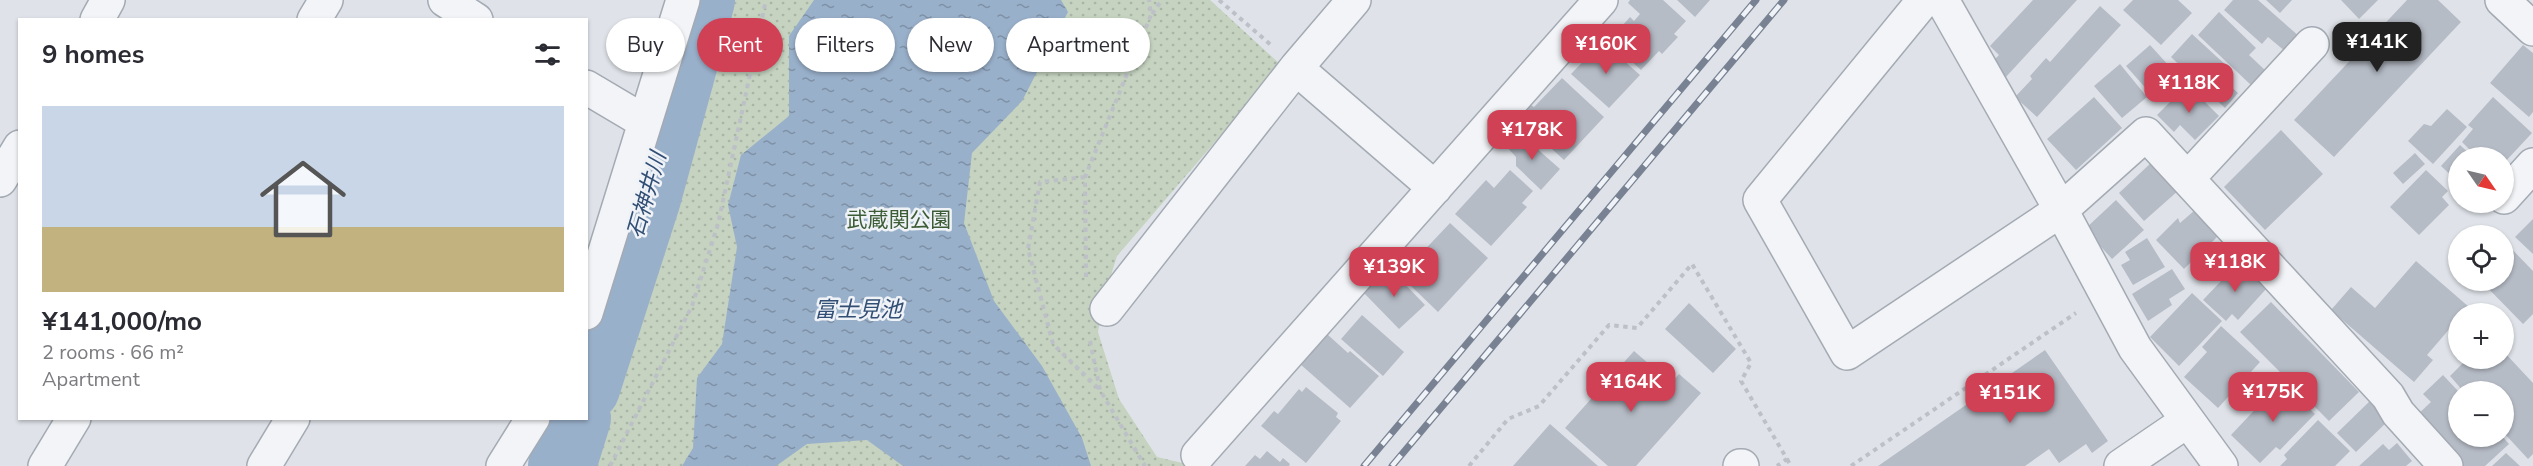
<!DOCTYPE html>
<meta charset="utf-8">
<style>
:root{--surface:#fff;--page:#f7f7f7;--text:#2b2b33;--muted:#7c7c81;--line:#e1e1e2;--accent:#d14155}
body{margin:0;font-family:"Nunito Sans","Noto Sans JP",sans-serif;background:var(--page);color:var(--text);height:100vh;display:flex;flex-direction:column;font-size:22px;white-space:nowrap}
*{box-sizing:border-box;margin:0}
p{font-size:20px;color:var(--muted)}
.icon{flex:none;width:33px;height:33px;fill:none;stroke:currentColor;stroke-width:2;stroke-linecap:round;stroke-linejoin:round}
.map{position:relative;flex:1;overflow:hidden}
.drawer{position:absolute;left:18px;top:18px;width:570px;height:402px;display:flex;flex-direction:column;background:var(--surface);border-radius:0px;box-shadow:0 2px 4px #0004}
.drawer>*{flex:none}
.banner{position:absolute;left:606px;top:18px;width:570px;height:54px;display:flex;gap:12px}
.needle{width:39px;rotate:124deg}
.controls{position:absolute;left:2448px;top:147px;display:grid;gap:12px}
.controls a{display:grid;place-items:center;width:66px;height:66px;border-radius:50%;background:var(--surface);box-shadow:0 2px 4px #0004;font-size:30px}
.price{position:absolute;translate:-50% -51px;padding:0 14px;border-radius:12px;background:var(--accent);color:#fff;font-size:20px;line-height:39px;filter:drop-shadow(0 2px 3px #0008)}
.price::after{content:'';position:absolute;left:50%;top:36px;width:18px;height:14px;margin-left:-9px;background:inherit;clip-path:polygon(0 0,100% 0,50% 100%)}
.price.on{background:#222;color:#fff}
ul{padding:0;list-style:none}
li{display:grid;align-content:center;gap:12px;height:318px;padding:0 24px}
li+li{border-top:2px solid var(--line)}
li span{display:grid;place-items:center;height:186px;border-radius:0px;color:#555}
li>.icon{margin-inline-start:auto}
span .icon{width:108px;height:108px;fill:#fffc;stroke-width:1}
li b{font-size:26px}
h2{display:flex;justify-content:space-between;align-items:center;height:72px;padding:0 24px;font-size:26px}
.chip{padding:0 21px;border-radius:27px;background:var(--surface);box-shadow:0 2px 4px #0004;font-size:21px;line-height:54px}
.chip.on{background:var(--accent);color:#fff}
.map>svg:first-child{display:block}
.forest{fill:url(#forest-crowns)}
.park{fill:url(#park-dots)}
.water{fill:url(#water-ripples)}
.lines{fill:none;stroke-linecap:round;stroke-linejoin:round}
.river{stroke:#99b0ca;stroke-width:68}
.building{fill:#b6bcc6}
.minor-casing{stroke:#a4aab3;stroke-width:36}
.path{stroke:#bdc1c7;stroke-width:4;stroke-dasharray:4.5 4.5;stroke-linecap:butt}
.minor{stroke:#f2f4f7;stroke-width:33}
.rail-casing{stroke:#788293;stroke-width:7}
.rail{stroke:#eff2f6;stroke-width:4.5;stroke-dasharray:14;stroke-linecap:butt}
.labels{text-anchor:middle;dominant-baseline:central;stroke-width:5;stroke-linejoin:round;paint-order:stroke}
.park-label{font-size:21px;fill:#3c5c35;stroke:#eff2f6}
.water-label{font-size:22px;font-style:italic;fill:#314e75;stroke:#eff2f6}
</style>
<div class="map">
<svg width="2533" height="466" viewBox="0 0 2533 466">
<defs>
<pattern id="forest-crowns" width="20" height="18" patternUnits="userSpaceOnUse" patternTransform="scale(1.5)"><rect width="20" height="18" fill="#c5d3c0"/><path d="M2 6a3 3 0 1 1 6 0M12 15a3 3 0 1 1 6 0" fill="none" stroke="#a9b5a6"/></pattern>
<pattern id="park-dots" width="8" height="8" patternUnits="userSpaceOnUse" patternTransform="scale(1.5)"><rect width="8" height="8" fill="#c5d3c0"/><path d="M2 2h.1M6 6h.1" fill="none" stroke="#a9b5a6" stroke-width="1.8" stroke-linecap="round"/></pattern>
<pattern id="water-ripples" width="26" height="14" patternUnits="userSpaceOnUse" patternTransform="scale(1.5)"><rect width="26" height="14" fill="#99b0ca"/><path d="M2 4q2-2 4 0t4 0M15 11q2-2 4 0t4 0" fill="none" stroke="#7d90a5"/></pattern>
</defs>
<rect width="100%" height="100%" fill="#dfe3e9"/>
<path class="forest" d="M715,0h99l-132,466h-147l31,-47 20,-1 1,-31 29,-44 52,-159z"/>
<path class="park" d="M732,0h478l71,65 -164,191 -12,38 -7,38 21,67 38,58 38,9h-636l51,-81 66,-183z"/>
<path class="water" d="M814,0h247l7,12 -46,89 -50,52 -8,70 30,78 48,65 40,72 9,28h-188l-36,-26 -60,4 -31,22h-94l11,-18 4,-70 25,-34 15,-97 -9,-42 13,-50 48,-39v-80z"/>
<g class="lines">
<path class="river" d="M586,388l61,-190 54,-198
M562,466l15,-48"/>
</g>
<path class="building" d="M1630,0h33l23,21 -12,13 4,3 -16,17 -3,-3 -18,19 -28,-26 13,-14 -4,-4 8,-9 4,4 6,-7 -12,-11z
M1677,0h33l-15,17z
M2033,0h44l-72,78 -13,-16 7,-7 -9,-9z
M2133,0h45l14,13 -31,32 -38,-35z
M2233,0h25l42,37 -14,15 -18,-15 -6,7 -38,-34z
M2266,0h26l-12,13z
M2341,0h37l-19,19z
M2407,0h31l23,22 -127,135 -40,-37z
M2100,6l21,19 -84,92 -22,-20 17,-18 -2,-3 16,-18 4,4z
M2219,12l37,36 -7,7 17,16 -14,15 -54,-51z
M2192,34l37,34 -9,9 18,16 -13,15 -54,-51z
M1604,43l36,32 -31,33 -38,-34 23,-24 1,2z
M2150,45l31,34 -20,18 -6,-8 -5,4 -24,-27z
M2523,45l10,8v59l-4,5 -39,-34z
M2120,64l27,33 -25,21 -28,-32z
M1562,78l42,39 -40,43 -45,-41 12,-14 3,2z
M2190,87l29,29 -24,24 -15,-15 -6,7 -17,-17 19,-19 2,2z
M2094,97l28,31 -46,42 -29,-31z
M2493,97l39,36 -28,30v-5h-26l-16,-16 11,-13 -5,-4z
M2447,109l20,18 -34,37 -25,-23 16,-17 7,2z
M2281,130l42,44 -58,56 -41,-43z
M1518,132l42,37 -19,21 -25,-24v-9l-10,-11 5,-10z
M2460,145l14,13h-16v24l-17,-16z
M2415,153l10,11 -22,20 -10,-11z
M2153,161l26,29 -35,31 -25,-28z
M1510,170l23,21 -11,12 5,4 -36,39 -36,-32 31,-34 8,8z
M2426,170l22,21 -6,6 7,8 -30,30 -29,-28z
M2116,200l28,30 -32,29 -27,-30z
M2195,210l24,25 -11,11 4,3 -10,10 -4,-4 -14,14 -28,-29 22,-22 2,5z
M2533,219v35l-18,-17z
M1450,223l38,35 -50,54 -29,-28 14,-15 -9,-8z
M2147,238l18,29 -32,18 -12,-20 9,-5 -5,-8z
M2504,241l29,30v43l-10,10 -43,-44h24z
M2416,261l53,46 -6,7h-5v5l-31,36 6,5 -19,22 -83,-72 20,-23 24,21z
M2239,262l28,26 -29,32 -6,-6 -6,7 -23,-21z
M1392,266l8,8 -2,3 27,28 -26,24 -35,-36z
M2172,269l13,20 -16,10 3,6 -24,16 -16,-27z
M2192,293l30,28 -43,45 -29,-29z
M2271,302l88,90 -30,29 -89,-89z
M1689,303l47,46 -23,24 -48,-44z
M1362,315l42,37 -21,24 -42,-37z
M2221,326l39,36 -42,46 -34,-31 23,-25 -5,-5z
M1327,334l21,19 2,-2 29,25 -29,32 -50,-44z
M2045,350l63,91 -16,12 -6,-9 -27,19 -10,-14 -24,17h-147z
M1634,351l37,32 8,-9 22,19 -65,73h-28l-43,-38z
M2504,352l29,31v71l-5,5 -24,-26v-41h-40l-14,-16 18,-18h36z
M2443,375l15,16v45h44l7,8 -24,22h-22l-47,-50 15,-14 -8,-8z
M2281,382l34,32 -35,36 -4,-3 -16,16 -29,-28z
M1306,387l32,26 -2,4 5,4 -35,42 -45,-37 13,-15 4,3 21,-25 3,3z
M2372,399l19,19 -35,34 -19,-19z
M2318,420l32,31 -15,15h-55l7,-7 -3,-4z
M1550,424l48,42h-85z
M2397,443l15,18 -6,5h-47l24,-22 6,6z
M1267,451l13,11 3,-4 7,6 -1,2h-44l10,-11 5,4z
M2506,453l14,13h-28z"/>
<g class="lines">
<defs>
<path id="minor" d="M445,0l31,20
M1924,0l-164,200 87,153 214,-143 85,-76 242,262 10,17 48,53
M1942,0l119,210 74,138 86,118
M2502,0l31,29
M97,20l11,-20
M314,20l12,-20
M1296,68l139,120
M586,87l59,35
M2188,178l124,-134
M0,180l20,-33
M2504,197l29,-32
M1107,309l189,-241 58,-68
M586,313l97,-313
M1198,455l403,-455
M45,466l29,-48
M264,466l29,-48
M503,466l30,-48
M1740,466h2
M2121,466l66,-45"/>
</defs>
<use href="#minor" class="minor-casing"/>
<path class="path" d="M1219,0l52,45
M1152,14l10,-14
M1085,177l-45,5 -12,67 25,95 46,45
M1086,277l-1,-100 66,-162 -2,-15
M1090,341l10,49 45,76
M1787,459l4,7
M610,466l82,-160 26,-82 48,-224
M1469,466l39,-47 31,-13 70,-81 28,3 55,-64 59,99 -10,18 46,78 -10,7
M1851,466l225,-153"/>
<use href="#minor" class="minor"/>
<defs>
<path id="rail" d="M1364,466l392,-466
M1392,466l392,-466"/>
</defs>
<use href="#rail" class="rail-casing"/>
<use href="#rail" class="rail"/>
</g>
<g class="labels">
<g class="park-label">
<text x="899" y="220">武蔵関公園</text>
</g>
<g class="water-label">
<text transform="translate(647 195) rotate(-74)">石神井川</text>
<text x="858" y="310">富士見池</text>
</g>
</g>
</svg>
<div class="controls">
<a><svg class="needle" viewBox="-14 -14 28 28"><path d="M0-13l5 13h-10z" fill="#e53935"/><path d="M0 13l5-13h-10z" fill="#7c7c81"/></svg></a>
<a><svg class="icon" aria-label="locate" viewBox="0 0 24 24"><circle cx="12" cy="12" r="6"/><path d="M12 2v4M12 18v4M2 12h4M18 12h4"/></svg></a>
<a>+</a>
<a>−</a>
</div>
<b class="price on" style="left:2377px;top:73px">¥141K</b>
<b class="price" style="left:1606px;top:75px">¥160K</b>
<b class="price" style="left:2189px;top:114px">¥118K</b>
<b class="price" style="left:1532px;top:161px">¥178K</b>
<b class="price" style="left:2235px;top:293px">¥118K</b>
<b class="price" style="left:1394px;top:298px">¥139K</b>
<b class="price" style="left:1631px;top:413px">¥164K</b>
<b class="price" style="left:2273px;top:423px">¥175K</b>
<b class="price" style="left:2010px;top:424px">¥151K</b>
<div class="banner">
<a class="chip">Buy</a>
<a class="chip on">Rent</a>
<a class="chip">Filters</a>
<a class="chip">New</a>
<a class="chip">Apartment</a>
</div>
<section class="drawer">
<h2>9 homes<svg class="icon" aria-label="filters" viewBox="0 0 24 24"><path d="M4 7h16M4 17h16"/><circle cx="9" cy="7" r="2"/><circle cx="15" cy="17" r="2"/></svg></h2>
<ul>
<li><span style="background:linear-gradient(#c9d6e8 65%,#c2b280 0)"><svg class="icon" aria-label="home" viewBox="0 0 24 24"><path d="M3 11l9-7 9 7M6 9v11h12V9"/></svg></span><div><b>¥141,000/mo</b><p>2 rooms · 66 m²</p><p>Apartment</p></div></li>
</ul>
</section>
</div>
